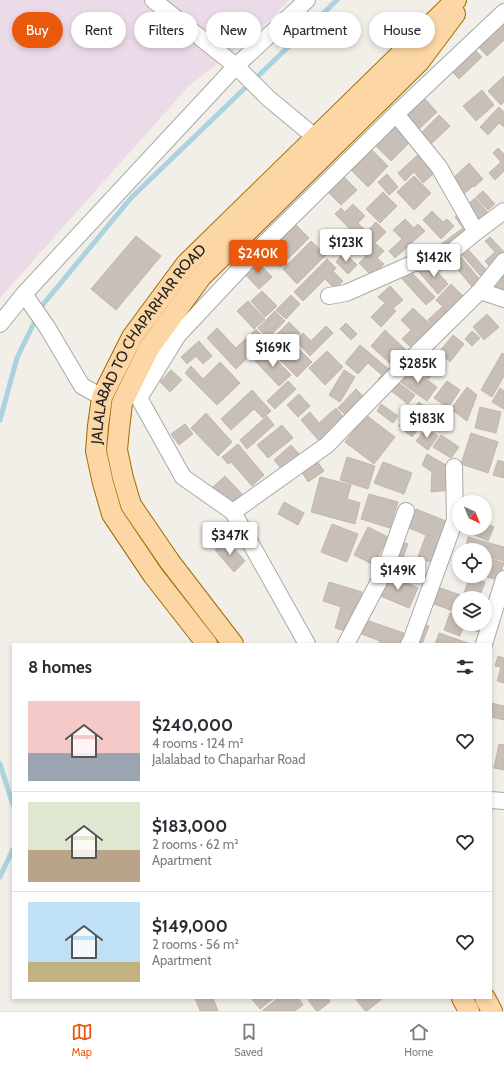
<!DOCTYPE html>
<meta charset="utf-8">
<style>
:root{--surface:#fff;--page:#f2f2f3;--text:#2b2b33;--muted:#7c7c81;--line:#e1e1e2;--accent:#ea580c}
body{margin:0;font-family:Cabin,sans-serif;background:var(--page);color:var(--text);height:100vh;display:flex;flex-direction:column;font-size:15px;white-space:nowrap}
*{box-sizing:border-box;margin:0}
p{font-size:13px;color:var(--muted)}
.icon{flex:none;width:22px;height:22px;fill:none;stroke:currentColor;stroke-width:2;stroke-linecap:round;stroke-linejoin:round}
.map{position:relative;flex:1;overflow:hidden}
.side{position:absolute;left:12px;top:643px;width:480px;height:356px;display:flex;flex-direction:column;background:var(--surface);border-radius:0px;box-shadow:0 2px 6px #0003}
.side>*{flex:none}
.hud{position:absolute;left:12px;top:12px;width:480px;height:36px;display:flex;gap:8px}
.needle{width:26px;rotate:137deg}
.tools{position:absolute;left:452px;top:495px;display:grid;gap:8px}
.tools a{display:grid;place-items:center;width:40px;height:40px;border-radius:50%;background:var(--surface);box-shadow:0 2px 6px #0003;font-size:20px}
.price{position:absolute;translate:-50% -34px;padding:0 9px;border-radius:4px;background:#fff;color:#222;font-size:13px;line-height:26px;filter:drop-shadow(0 1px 2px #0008)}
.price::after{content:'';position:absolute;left:50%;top:24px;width:12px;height:9px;margin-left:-6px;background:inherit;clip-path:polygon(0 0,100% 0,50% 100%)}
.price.on{background:var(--accent);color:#fff}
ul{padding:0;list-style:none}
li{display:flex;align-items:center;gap:12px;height:100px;padding:0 16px}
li+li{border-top:1px solid var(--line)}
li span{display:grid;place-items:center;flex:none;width:112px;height:80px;border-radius:0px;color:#555}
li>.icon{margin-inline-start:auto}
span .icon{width:48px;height:48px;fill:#fffc;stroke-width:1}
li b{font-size:17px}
h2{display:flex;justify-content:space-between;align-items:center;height:48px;padding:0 16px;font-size:17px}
.tag{padding:0 14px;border-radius:18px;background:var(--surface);box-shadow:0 2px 6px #0003;font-size:14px;line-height:36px}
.tag.on{background:var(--accent);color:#fff}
.tab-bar{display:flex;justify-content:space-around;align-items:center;height:56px;border-top:1px solid var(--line);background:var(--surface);font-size:11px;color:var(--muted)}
.tab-bar a{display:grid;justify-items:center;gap:2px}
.tab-bar .on{color:var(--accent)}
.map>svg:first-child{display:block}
.industrial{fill:#ebdbe8}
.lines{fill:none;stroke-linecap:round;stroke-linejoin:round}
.stream{stroke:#aad3df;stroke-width:5}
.building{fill:#c7bfb8;stroke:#c4b6ab}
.minor-casing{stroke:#a9a9a9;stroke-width:18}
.major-casing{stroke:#a06b00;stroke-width:22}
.minor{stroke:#fff;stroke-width:16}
.major{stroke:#fcd6a4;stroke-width:20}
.labels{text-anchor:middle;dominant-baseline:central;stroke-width:3.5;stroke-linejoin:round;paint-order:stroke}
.street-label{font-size:15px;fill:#222;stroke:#fff}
</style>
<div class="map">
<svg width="504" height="1011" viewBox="0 0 504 1011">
<rect width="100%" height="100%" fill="#f2efe9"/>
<path class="industrial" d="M0,0h289l-27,28 -74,59 -188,211z"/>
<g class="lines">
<path class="stream" d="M258,76l79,-76
M42,306l3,-4 86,-104 114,-110
M0,420l17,-62 17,-35
M0,764l13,41
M0,877l13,-28"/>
</g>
<path class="building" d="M500,21l4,4v15l-17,16 -11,-12z
M473,48l9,9 -23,22 -8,-9z
M504,76v26l-3,3 -13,-14z
M482,90l12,15 -18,16 -13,-15z
M423,97l14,15 -20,19 -15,-15z
M499,107l5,5v15l-5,-4 -11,12 -8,-8z
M439,115l11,11 -22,21 -10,-11z
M394,122l18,18 -21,21 -18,-18z
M370,148l18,18 -20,21 -19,-19z
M498,148l6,6v17l-9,9 -6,-7 12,-11 -8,-9z
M422,151l17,18 -16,14 -9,-11 -9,9 -7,-8z
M469,163l14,16 -9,8 -1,-1 -11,10 -13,-14z
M341,174l16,16 -16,15 -15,-15z
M387,174l11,13 -9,8 -11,-13z
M414,176l17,17 -17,17 -17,-18z
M483,191l12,13 -7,6 -12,-13z
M383,192l14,14 -17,17 -14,-14z
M475,198l17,19 -9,8 -17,-19z
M353,204l12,12 -7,7 7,7 -7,7 -23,-23 6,-6 4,4z
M432,211l11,11 4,-3 7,7 -13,13 -18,-19z
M461,214l13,18 -31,23 -6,-8 26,-19 -8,-11z
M405,219l9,9 4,-4 7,7 -30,27 -6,-7 13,-12 -9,-9z
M376,222l10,10 -11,11 9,8 -7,7 7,6 -12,12 -13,-13 7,-7 -12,-12z
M296,225l13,13 -29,29 -13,-13z
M136,236l25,20 -45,54 -25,-21z
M490,237l14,15v6l-12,11 -7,-8 10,-9 -10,-11z
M311,241l15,14 -29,29 -14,-15z
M464,245l27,30 -6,6 -27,-31z
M456,251l26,31 -8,7 -26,-31z
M344,252l13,13 -9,9 -12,-12z
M327,259l9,9 -3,3 10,10 -8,8 -10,-10 -22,22 -9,-9z
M256,260l16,17 -13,12 -16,-17z
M430,263l18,21 -10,10 -19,-22z
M411,272l24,25 -9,8 -24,-26z
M501,272l3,1v17l-1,3 -10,-4z
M451,284l13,13 -15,16 -13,-13z
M390,286l13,14 -10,8 3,3 -15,16 -10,-10 14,-14 -7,-6z
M262,291l15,15 -12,11 -14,-16z
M291,295l9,9 -14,15 -10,-9z
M248,301l17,18 -11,10 -17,-18z
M442,307l6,5 -15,14 -5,-6z
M413,308l22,21 -21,21 -12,-11 9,-9 -10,-10z
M275,311l10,10 -17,17 -10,-10z
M487,314l12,13 -15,13 -11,-13z
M289,322l11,11 -22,22 -11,-11z
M346,323l11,11 -6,6 -11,-11z
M326,326l7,7 -23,23 -15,-16 8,-7 8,8z
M217,328l19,20 20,-19 10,11 -30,29 -29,-31z
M385,330l23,22 -14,15 -23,-21z
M472,331l8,7 -8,8 -7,-7z
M453,335l11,9 -14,18 -11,-10z
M199,341l13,15 -9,8 -7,-8 -9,8 -6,-7z
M293,343l19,19 -15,15 -19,-19z
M360,345l32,27 -9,11 -5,-4 4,-4 -14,-12 -10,11 -13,-11z
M267,350l24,25 -12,11 -24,-25z
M327,351l16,16 -18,18 -16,-17z
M422,351l6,6 -3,4 11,10 -8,8 -17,-16z
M502,353l2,1v22l-12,21 -11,-7z
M220,362l20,21 -23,22 -32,-32 6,-7 12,13z
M409,367l28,20 -10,14 -28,-20z
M171,370l11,10 -12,12 -10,-10z
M344,370l11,7 -15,25 -11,-7z
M288,381l8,8 -21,20 -8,-8z
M396,381l19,14 -7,9 -18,-14z
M447,381l13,9 -12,18 -14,-10z
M467,387l10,8 -10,26 -16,-12z
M500,388l4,3v18l-12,-7z
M356,389l10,10 -18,18 -10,-9z
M252,390l19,21 -8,7 -9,-9 -23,21 -10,-11z
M299,394l11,12 -12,11 -11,-12z
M419,402l13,11 -20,24 -13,-11z
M381,404l17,12 -5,7 -16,-12z
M439,406l10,7 -11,16 -10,-7z
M480,407l21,5 -5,21 -21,-5z
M336,408l10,12 -26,22 -19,-22 9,-8 9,11z
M206,413l26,29 -14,14 -27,-28z
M366,415l29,22 -21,27 -29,-22z
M267,416l7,9 -27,24 -7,-9z
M185,424l8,10 -14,11 -8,-11z
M282,425l11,13 -25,20 -11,-13z
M426,428l12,8 -10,14 -12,-9z
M471,433l27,9 -10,31 -27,-9z
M441,435l18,12 -8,11 -18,-11z
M238,444l26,31 -12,11 -21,-24 -3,2 -6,-7z
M291,445l10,11 -18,15 -9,-11z
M427,454l24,14v22l-20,2 1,-20 -10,-7z
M347,457l28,9 -7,23 -28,-9z
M315,458l9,13 -16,11 -8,-13z
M498,460l6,2v16l-11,-3z
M383,462l29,11 -8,21 -30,-11z
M225,476l17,18 -14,12 -16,-18z
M320,477l31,8 -4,14 13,4 -5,21 -44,-12z
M369,494l29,8 -8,26 -29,-9z
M284,502l20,11 -6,12 -20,-11z
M416,509l30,12 -16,41 -12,-5 8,-22 -17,-7z
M485,523l9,4 -6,14 -32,-14 3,1h26z
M332,524l26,10 -11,28 -26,-10z
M368,527l20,10 -14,28 -20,-10z
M468,537l36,10v14l-19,-5v-6h-20z
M227,540l18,21 -11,11 -19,-22z
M399,541l9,3 -5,13 8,3 -4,10 -17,-7z
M485,557l19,6 -6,17 -14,-4z
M387,574l31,14 -9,20 -31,-13z
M470,576l15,6 -6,16h-20v15l-31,-11 7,-16 28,10z
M329,582l33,10 -13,40 -14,-4 6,-21 -18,-6z
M450,613l9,3v8h23l-3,8 -16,-5 -3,9 -16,-6z
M366,620l38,13 -4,11h-21l1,-3 -18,-7z
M420,623l9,3 -7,18h-10z
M439,633l32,11h-36z
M498,656l6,2v25l-7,-2 4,-14 -6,-1z
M491,703l13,3v14l-13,-3z
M499,744l5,1v25l-10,-2z
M195,998h18l5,13h-18z
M251,998h23l-14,11z
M278,998h20l5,7 -8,6h-33z
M307,998h21l2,4 -12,9h-2z
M355,998h28l-16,13h-2z"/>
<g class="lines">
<defs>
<path id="minor" d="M153,0l83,66 32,32 47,39
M396,114l43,53 37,65
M480,291l24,8
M24,294l23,33 35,59 20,11
M329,296l17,-3 68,-30 25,-1 37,-30 28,-21
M0,324l24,-30 212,-228 71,-66
M233,512l94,-67 76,-78 77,-76 24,-30
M307,644l-74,-132 -50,-35 -44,-79 39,-63 77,-82 141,-139 108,-102
M346,644l39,-74 21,-59
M409,644l2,-3 44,-121 -1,-53
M484,644l20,-65
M491,800l13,1"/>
<g id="major">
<path id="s1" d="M207,644l-54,-69 -41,-61 -9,-31 -7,-32 2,-25 4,-29 30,-60 54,-73 270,-264"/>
<path d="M233,644l-63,-82 -39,-57 -8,-27 -6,-28 2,-21 3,-26 27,-55 52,-71 218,-215 36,-48"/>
<path d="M462,998l7,13"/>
<path d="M485,998l7,13"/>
</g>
</defs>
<use href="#minor" class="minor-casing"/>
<use href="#major" class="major-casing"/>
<use href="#minor" class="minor"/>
<use href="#major" class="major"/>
</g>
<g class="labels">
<g class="street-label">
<text stroke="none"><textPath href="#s1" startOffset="348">JALALABAD TO CHAPARHAR ROAD</textPath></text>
</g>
</g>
</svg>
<div class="tools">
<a><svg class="needle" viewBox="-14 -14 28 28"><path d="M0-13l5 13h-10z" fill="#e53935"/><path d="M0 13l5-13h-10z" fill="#7c7c81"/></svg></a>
<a><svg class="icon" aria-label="locate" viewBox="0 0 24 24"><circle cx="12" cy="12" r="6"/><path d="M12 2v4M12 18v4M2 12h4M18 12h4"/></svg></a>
<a><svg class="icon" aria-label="layers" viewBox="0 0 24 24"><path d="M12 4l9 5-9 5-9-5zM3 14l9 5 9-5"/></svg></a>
</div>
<b class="price" style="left:346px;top:263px">$123K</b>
<b class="price on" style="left:258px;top:274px">$240K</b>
<b class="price" style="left:434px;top:278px">$142K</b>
<b class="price" style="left:273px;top:368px">$169K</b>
<b class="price" style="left:418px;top:384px">$285K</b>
<b class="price" style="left:427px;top:439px">$183K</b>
<b class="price" style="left:230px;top:556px">$347K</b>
<b class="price" style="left:398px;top:591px">$149K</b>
<div class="hud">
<a class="tag on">Buy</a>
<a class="tag">Rent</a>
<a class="tag">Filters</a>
<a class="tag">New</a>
<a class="tag">Apartment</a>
<a class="tag">House</a>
</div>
<section class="side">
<h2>8 homes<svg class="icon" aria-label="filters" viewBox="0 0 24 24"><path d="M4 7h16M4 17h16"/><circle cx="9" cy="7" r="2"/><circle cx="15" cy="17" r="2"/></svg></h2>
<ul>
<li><span style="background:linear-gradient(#f6c9c9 65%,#9aa5b1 0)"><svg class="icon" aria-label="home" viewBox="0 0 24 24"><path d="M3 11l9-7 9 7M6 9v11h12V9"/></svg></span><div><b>$240,000</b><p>4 rooms · 124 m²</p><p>Jalalabad to Chaparhar Road</p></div><svg class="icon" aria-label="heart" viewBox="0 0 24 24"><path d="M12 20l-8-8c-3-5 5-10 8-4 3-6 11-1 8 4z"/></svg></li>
<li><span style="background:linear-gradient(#dfe7d0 60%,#b9a48a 0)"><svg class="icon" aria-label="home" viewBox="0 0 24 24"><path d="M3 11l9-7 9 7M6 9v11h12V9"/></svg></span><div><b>$183,000</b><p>2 rooms · 62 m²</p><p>Apartment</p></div><svg class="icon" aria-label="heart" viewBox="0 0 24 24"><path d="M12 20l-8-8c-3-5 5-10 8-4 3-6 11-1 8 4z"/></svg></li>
<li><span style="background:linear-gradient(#bfe0f5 75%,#c2b280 0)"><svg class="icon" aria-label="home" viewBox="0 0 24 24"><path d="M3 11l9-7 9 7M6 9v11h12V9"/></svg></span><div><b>$149,000</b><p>2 rooms · 56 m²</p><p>Apartment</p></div><svg class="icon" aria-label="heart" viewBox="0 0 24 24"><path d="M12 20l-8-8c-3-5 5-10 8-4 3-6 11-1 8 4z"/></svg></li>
</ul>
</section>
</div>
<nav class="tab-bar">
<a class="on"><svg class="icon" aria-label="map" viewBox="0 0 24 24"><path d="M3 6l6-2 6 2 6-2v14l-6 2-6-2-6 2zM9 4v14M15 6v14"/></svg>Map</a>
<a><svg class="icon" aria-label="saved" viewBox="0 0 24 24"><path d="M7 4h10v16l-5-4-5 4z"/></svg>Saved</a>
<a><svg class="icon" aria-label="home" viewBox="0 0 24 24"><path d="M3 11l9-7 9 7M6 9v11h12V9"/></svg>Home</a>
</nav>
